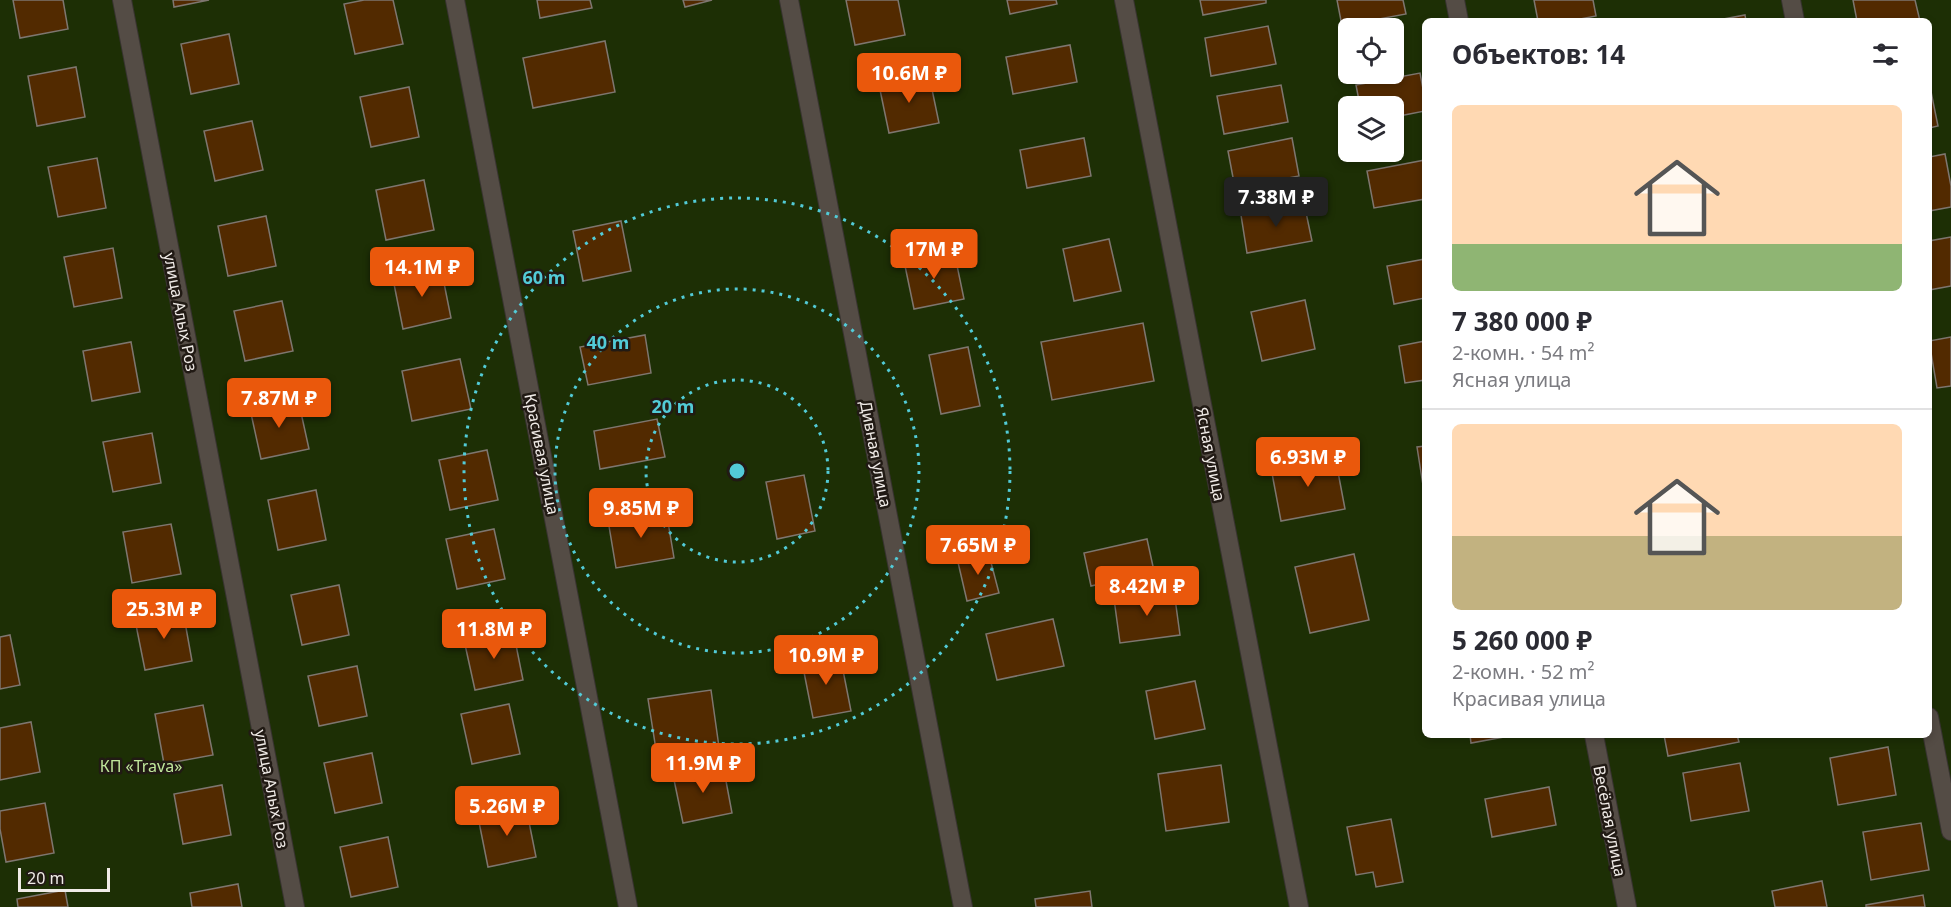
<!DOCTYPE html>
<html lang="ru">
<meta charset="utf-8">
<style>
:root{--surface:#fff;--page:#f2f2f3;--text:#2b2b33;--muted:#7c7c81;--line:#e1e1e2;--accent:#ea580c}
body{margin:0;font-family:"Noto Sans",sans-serif;background:var(--page);color:var(--text);height:100vh;display:flex;flex-direction:column;font-size:22px;white-space:nowrap}
*{box-sizing:border-box;margin:0}
p{font-size:20px;color:var(--muted)}
.icon{flex:none;width:33px;height:33px;fill:none;stroke:currentColor;stroke-width:2;stroke-linecap:round;stroke-linejoin:round}
.map{position:relative;flex:1;overflow:hidden}
.side{position:absolute;left:1422px;top:18px;width:510px;height:720px;display:flex;flex-direction:column;background:var(--surface);border-radius:9px;box-shadow:0 3px 9px #0003}
.side>*{flex:none}
.controls{position:absolute;left:1338px;top:18px;display:grid;gap:12px}
.controls a{display:grid;place-items:center;width:66px;height:66px;border-radius:9px;background:var(--surface);box-shadow:0 3px 9px #0003;font-size:30px}
.scale{position:absolute;left:18px;bottom:15px;width:92px;box-sizing:border-box;padding-left:6px;border:3px solid #f0ebe7;border-top:0;font-size:16px;line-height:21px;white-space:nowrap;color:#f0ebe7;-webkit-text-stroke:4px #211a14;paint-order:stroke}
.price{position:absolute;translate:-50% -51px;padding:0 14px;border-radius:6px;background:var(--accent);color:#fff;font-size:20px;line-height:39px;filter:drop-shadow(0 2px 3px #0008)}
.price::after{content:'';position:absolute;left:50%;top:36px;width:18px;height:14px;margin-left:-9px;background:inherit;clip-path:polygon(0 0,100% 0,50% 100%)}
.price.on{background:#222;color:#fff}
ul{padding:0;list-style:none}
li{display:grid;align-content:center;gap:12px;height:318px;padding:0 30px}
li+li{border-top:2px solid var(--line)}
li span{display:grid;place-items:center;height:186px;border-radius:9px;color:#555}
li>.icon{margin-inline-start:auto}
span .icon{width:108px;height:108px;fill:#fffc;stroke-width:1}
li b{font-size:26px}
h2{display:flex;justify-content:space-between;align-items:center;height:72px;padding:0 30px;font-size:26px}
.map>svg:first-child{display:block}
.green{fill:#1d2f05;fill-rule:evenodd}
.building{fill:#522a00;stroke:#7e766f;stroke-width:1.5}
.lines{fill:none;stroke-linecap:round;stroke-linejoin:round}
.street-casing{stroke:#383330;stroke-width:20}
.street{stroke:#544c45;stroke-width:18}
.ring{fill:none;stroke:#52cbd7;stroke-width:3;stroke-dasharray:3 6}
.labels{text-anchor:middle;dominant-baseline:central;stroke-width:5;stroke-linejoin:round;paint-order:stroke}
.street-label{font-size:16px;fill:#f0ebe7;stroke:#211a14}
.park-label{font-size:16px;fill:#c0e79b;stroke:#211a14}
.centre{fill:#52cbd7;stroke:#211a14;stroke-width:3}
.ring-label{font-size:18px;text-anchor:middle;font-weight:bold;fill:#52cbd7;stroke:#211a14;stroke-width:5;stroke-linejoin:round;paint-order:stroke}
</style>
<div class="map">
<svg width="1951" height="907" viewBox="0 0 1951 907">
<rect width="100%" height="100%" fill="#211a14"/>
<path class="green" d="M0,0h1951v907h-1951zM1425,21h504v714h-504zM1348,28h46v46h-46zM1348,106h46v46h-46z"/>
<path class="building" d="M13,0h50l5,29 -48,9z
M173,0h36l-35,7z
M364,0h29l10,44 -48,10 -11,-50z
M537,0h53l2,8 -52,10z
M683,0h29l-27,7z
M846,0h52l7,35 -50,10z
M1007,0h49l1,4 -47,10z
M1200,0h66v3l-63,12z
M1337,0h66l3,14 -64,12z
M1534,0h59l3,16 -26,5h-32z
M1853,0h62l5,21h-63z
M1745,15l1,6h-33z
M1268,26l8,38 -65,12 -6,-38z
M229,34l10,50 -48,10 -10,-50z
M605,41l10,51 -82,16 -10,-50z
M1070,45l7,37 -64,12 -7,-37z
M76,67l9,50 -48,9 -9,-50z
M1420,73l5,26v12l-31,6v-11h-34l-4,-21z
M929,75l10,48 -50,10 -10,-48z
M1929,82l9,44 -9,2z
M1281,85l7,37 -64,12 -7,-38z
M409,87l10,50 -48,10 -11,-50z
M252,121l11,49 -48,11 -11,-50z
M1084,138l7,38 -64,12 -7,-38z
M1292,138l7,38 -64,12 -7,-37z
M1945,154l6,32v21l-22,4v-54z
M97,158l9,50 -48,9 -10,-50z
M1425,160v39l-51,9 -7,-37z
M424,180l10,50 -48,10 -10,-50z
M1304,203l8,38 -65,12 -6,-38z
M266,216l10,50 -48,10 -10,-50z
M621,221l10,50 -48,10 -10,-50z
M1951,237v49l-22,4v-49z
M1109,239l12,52 -47,10 -11,-52z
M113,248l9,50 -48,9 -10,-50z
M954,251l10,48 -50,10 -10,-48z
M1425,259v39l-31,6 -7,-38z
M441,268l10,50 -48,11 -10,-50z
M1305,300l10,49 -53,12 -11,-49z
M282,301l11,50 -48,10 -11,-50z
M1143,323l11,58 -102,19 -11,-58z
M645,335l6,38 -63,12 -8,-38z
M1951,337v49l-14,2 -8,-47z
M1425,341v39l-20,3 -6,-37z
M131,342l9,50 -48,9 -9,-50z
M968,347l12,59 -39,8 -12,-59z
M460,359l11,50 -59,12 -10,-50z
M298,399l11,50 -48,10 -11,-50z
M657,419l8,38 -65,12 -6,-38z
M152,433l9,50 -48,9 -10,-50z
M1425,446v39h-2l-6,-38z
M487,450l11,50 -48,10 -11,-50z
M1335,456l10,53 -64,12 -10,-53z
M804,475l11,56 -38,8 -11,-57z
M316,490l10,50 -48,10 -10,-50z
M666,510l8,48 -58,10 -8,-48z
M171,524l10,50 -49,9 -9,-51z
M494,529l11,50 -48,10 -11,-50z
M1147,539l7,32 -63,15 -7,-33z
M988,551l11,42 -32,8 -10,-43z
M1354,554l15,66 -59,13 -15,-66z
M339,585l10,50 -47,10 -11,-50z
M1174,591l6,44 -60,8 -6,-44z
M183,611l9,50 -47,9 -10,-50z
M1053,619l11,47 -67,14 -11,-46z
M513,630l10,50 -48,10 -11,-50z
M10,635l10,50 -20,4v-52z
M840,655l11,56 -38,7 -11,-56z
M357,666l10,50 -48,10 -11,-50z
M1195,681l10,48 -50,10 -9,-48z
M711,690l8,57 -62,9 -9,-57z
M509,704l11,50 -48,10 -11,-50z
M203,705l10,50 -49,9 -9,-50z
M31,722l9,50 -40,8v-52z
M1470,735h45l-44,8z
M1664,735h73l2,7 -71,14z
M1888,747l8,48 -58,10 -8,-47z
M372,753l10,50 -47,10 -11,-50z
M1740,763l9,48 -58,10 -8,-48z
M723,765l9,48 -49,10 -10,-48z
M1221,765l8,57 -63,9 -8,-57z
M222,785l9,50 -48,9 -9,-50z
M1549,787l7,38 -64,12 -7,-38z
M45,803l9,50 -48,9 -6,-33v-18z
M526,807l10,50 -48,10 -10,-50z
M1391,819l12,63 -27,5 -3,-15 -17,3 -9,-48z
M1921,823l8,47 -58,10 -8,-48z
M388,837l10,50 -47,10 -11,-50z
M1822,881l5,26h-52l-3,-16z
M238,884l4,23h-50l-2,-14z
M65,890l3,17h-50l-1,-8z
M1090,891l2,16h-56l-1,-8z
M1923,895l2,12h-59v-2z"/>
<g class="lines">
<defs>
<path id="street" d="M122,0l173,907
M455,0l173,907
M789,0l174,907
M1124,0l175,907
M1455,0l4,21
M1791,0l4,21
M1929,717l22,114
M1594,735l33,172"/>
</defs>
<use href="#street" class="street-casing"/>
<use href="#street" class="street"/>
</g>
<g class="ring">
<circle cx="737" cy="471" r="91"/>
<circle cx="737" cy="471" r="182"/>
<circle cx="737" cy="471" r="273"/>
</g>
<g class="labels">
<g class="street-label">
<text transform="translate(181 312) rotate(79)">улица Алых Роз</text>
<text transform="translate(542 454) rotate(79)">Красивая улица</text>
<text transform="translate(876 454) rotate(79)">Дивная улица</text>
<text transform="translate(1211 454) rotate(79)">Ясная улица</text>
<text transform="translate(272 789) rotate(79)">улица Алых Роз</text>
<text transform="translate(1610 821) rotate(79)">Весёлая улица</text>
</g>
<g class="park-label">
<text x="141" y="766">КП «Trava»</text>
</g>
</g>
<circle cx="737" cy="471" r="9" class="centre"/>
<g class="ring-label">
<text x="544" y="284">60 m</text>
<text x="608" y="349">40 m</text>
<text x="673" y="413">20 m</text>
</g>
</svg>
<div class="controls">
<a><svg class="icon" aria-label="locate" viewBox="0 0 24 24"><circle cx="12" cy="12" r="6"/><path d="M12 2v4M12 18v4M2 12h4M18 12h4"/></svg></a>
<a><svg class="icon" aria-label="layers" viewBox="0 0 24 24"><path d="M12 4l9 5-9 5-9-5zM3 14l9 5 9-5"/></svg></a>
</div>
<div class="scale">20 m</div>
<b class="price" style="left:909px;top:104px">10.6M ₽</b>
<b class="price on" style="left:1276px;top:228px">7.38M ₽</b>
<b class="price" style="left:934px;top:280px">17M ₽</b>
<b class="price" style="left:422px;top:298px">14.1M ₽</b>
<b class="price" style="left:279px;top:429px">7.87M ₽</b>
<b class="price" style="left:1308px;top:488px">6.93M ₽</b>
<b class="price" style="left:641px;top:539px">9.85M ₽</b>
<b class="price" style="left:978px;top:576px">7.65M ₽</b>
<b class="price" style="left:1147px;top:617px">8.42M ₽</b>
<b class="price" style="left:164px;top:640px">25.3M ₽</b>
<b class="price" style="left:494px;top:660px">11.8M ₽</b>
<b class="price" style="left:826px;top:686px">10.9M ₽</b>
<b class="price" style="left:703px;top:794px">11.9M ₽</b>
<b class="price" style="left:507px;top:837px">5.26M ₽</b>
<section class="side">
<h2>Объектов: 14<svg class="icon" aria-label="filters" viewBox="0 0 24 24"><path d="M4 7h16M4 17h16"/><circle cx="9" cy="7" r="2"/><circle cx="15" cy="17" r="2"/></svg></h2>
<ul>
<li><span style="background:linear-gradient(#ffd9b3 75%,#8fb573 0)"><svg class="icon" aria-label="home" viewBox="0 0 24 24"><path d="M3 11l9-7 9 7M6 9v11h12V9"/></svg></span><div><b>7 380 000 ₽</b><p>2-комн. · 54 m²</p><p>Ясная улица</p></div></li>
<li><span style="background:linear-gradient(#ffd9b3 60%,#c2b280 0)"><svg class="icon" aria-label="home" viewBox="0 0 24 24"><path d="M3 11l9-7 9 7M6 9v11h12V9"/></svg></span><div><b>5 260 000 ₽</b><p>2-комн. · 52 m²</p><p>Красивая улица</p></div></li>
</ul>
</section>
</div>
